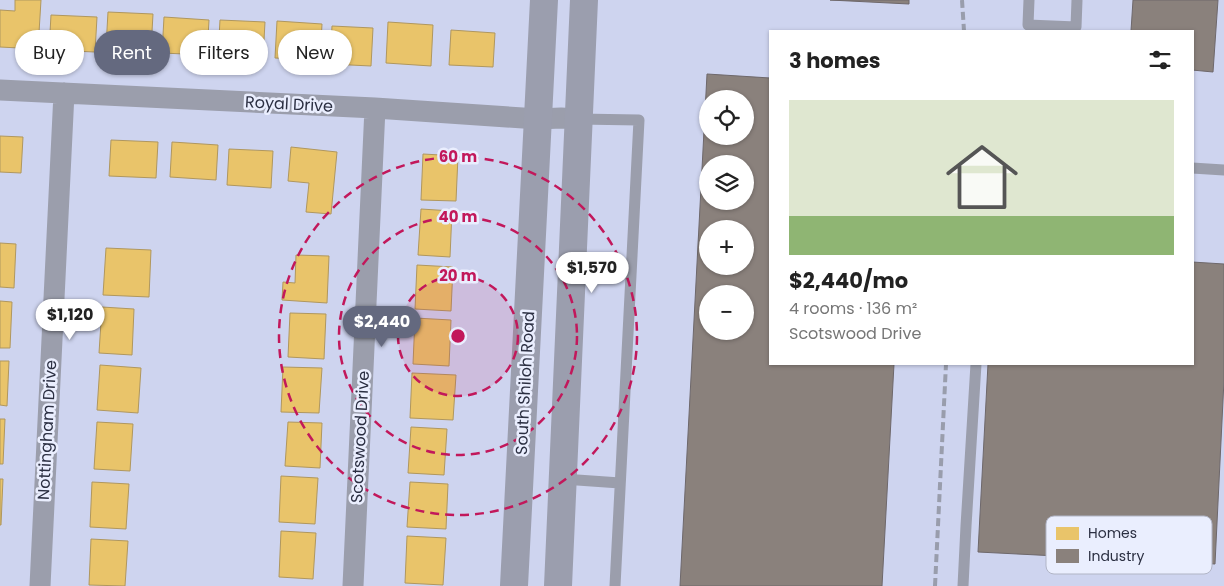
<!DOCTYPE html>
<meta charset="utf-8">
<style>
:root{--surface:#fff;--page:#f6f6f6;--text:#222;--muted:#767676;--accent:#64697f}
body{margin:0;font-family:Poppins,sans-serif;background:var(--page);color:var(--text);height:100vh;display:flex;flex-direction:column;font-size:19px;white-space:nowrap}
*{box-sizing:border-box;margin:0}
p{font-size:16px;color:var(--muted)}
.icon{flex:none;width:28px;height:28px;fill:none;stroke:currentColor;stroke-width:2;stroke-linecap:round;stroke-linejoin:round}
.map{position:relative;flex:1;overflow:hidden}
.details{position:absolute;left:769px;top:30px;width:425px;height:335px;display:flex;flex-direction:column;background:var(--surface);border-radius:0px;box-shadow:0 1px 4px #0004}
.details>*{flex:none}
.banner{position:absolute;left:15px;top:30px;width:475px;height:45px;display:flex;gap:10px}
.controls{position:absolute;left:699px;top:90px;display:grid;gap:10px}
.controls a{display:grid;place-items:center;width:55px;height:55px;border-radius:50%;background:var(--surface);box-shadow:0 1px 4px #0004;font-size:25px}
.price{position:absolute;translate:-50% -42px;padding:0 11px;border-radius:18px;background:#fff;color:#222;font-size:16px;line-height:32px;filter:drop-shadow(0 1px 2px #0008)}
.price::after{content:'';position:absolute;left:50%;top:30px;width:15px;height:11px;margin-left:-8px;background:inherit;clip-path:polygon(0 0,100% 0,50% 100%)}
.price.selected{background:var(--accent);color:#fff}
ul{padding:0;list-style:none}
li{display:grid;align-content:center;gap:10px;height:265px;padding:0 20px}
li span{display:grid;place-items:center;height:155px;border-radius:0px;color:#555}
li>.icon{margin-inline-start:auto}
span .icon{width:90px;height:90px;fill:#fffc;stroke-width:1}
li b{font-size:21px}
h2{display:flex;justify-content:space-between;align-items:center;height:60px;padding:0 20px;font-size:21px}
.pill{padding:0 18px;border-radius:22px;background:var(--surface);box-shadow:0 1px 4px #0004;font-size:18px;line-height:45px}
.pill.selected{background:var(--accent);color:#fff}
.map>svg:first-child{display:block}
.homes{fill:#e9c46a;stroke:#b0975e}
.industry{fill:#8a817c;stroke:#6e686b;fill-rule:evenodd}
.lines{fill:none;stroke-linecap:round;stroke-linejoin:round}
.lane{stroke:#9b9eac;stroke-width:11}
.street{stroke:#9b9eac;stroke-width:21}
.secondary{stroke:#9b9eae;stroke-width:28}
.rail{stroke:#999dac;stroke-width:4;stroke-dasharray:8 4;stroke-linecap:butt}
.ring{fill:none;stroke:#c2185b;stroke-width:2.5;stroke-dasharray:9 6}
.labels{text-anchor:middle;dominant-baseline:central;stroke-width:5;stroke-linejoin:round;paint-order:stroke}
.street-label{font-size:16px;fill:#2b2f42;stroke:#eaeefe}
.key{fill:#eaeefe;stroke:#b1b5c6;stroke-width:1}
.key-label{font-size:14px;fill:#2b2f42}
.centre{fill:#c2185b;stroke:#eaeefe;stroke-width:2.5}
.ring-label{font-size:15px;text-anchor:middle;font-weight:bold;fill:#c2185b;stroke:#eaeefe;stroke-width:5;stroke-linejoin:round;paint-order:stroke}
</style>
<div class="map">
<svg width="1224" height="586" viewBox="0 0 1224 586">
<rect width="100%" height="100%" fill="#ced4ef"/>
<path class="homes" d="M15,0h26l-3,49 -38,-2v-37l15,1z
M108,12l45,2 -2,35 -45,-2z
M51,15l46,2 -2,35 -46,-2z
M164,17l45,3 -2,35 -45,-2z
M220,20l45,2 -2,36 -45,-3z
M277,21l45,3 -2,36 -45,-2z
M388,22l45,3 -2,41 -45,-3z
M332,26l41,2 -2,38 -41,-2z
M451,30l44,3 -2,34 -44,-2z
M0,136l23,1 -2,36 -21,-1z
M111,140l47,2 -2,36 -47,-2z
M172,142l46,3 -2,35 -46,-3z
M291,147l46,5 -6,62 -25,-2 3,-29 -21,-2z
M229,149l44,2 -2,37 -44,-3z
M423,154l35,2 -2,45 -35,-1z
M421,209l31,2 -2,46 -32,-2z
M0,243l16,1 -2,44 -14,-1z
M106,248l45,2 -2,47 -46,-2z
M296,255l33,1 -2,47 -45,-3 1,-18 12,1z
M417,265l36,2 -2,44 -36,-2z
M0,301l12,1 -2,46h-10z
M102,307l32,2 -2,46 -33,-2z
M290,313l36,1 -2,45 -36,-2z
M415,318l36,2 -2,46 -36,-2z
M0,361h9l-2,45 -7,-1z
M100,365l41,3 -3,45 -41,-3z
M283,367l39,1 -3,45 -38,-1z
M412,373l44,2 -3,45 -43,-2z
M0,419h5l-2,45h-3z
M97,422l36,2 -3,47 -36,-2z
M288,422l34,1 -2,45 -35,-2z
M411,427l36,2 -3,46 -36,-2z
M281,476l37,2 -3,46 -36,-2z
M0,479h3l-2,46h-1z
M92,482l37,2 -3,45 -36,-2z
M410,482l38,2 -2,45 -39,-2z
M281,531l35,2 -3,46 -34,-2z
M407,536l39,2 -3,47 -38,-2z
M91,539l37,2 -3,45 -36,-1z"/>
<path class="industry" d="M830,0h79v4z
M1133,0h85l-5,72 -21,-2v-39h-61z
M707,74l63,4v286h124l-12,222h-202zM708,99h37v37h-37zM708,164h37v37h-37zM708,229h37v37h-37zM708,294h37v37h-37z
M1192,262l32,2v116l-9,184 -237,-12 10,-188h204z"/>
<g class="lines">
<path class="lane" d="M1029,0l-1,25 48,2 1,-27
M578,119l61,1 -24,466
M1192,168l32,2
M563,479l57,4
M963,586l3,-60 10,-162"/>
<path class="street" d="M0,90l375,18 163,11 23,-1 17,1
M40,586l24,-493
M353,586l22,-478"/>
<path class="secondary" d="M514,586l30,-586
M558,586l26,-586"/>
<path class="rail" d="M962,0l2,31
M935,586l11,-222"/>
</g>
<circle cx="458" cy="336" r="60" fill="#c2185b" fill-opacity=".12"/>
<g class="ring">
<circle cx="458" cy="336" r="60"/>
<circle cx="458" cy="336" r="119"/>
<circle cx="458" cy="336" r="179"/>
</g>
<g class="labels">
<g class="street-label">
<text transform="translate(289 104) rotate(3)">Royal Drive</text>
<text transform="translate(525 383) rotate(-87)">South Shiloh Road</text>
<text transform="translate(47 430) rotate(-87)">Nottingham Drive</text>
<text transform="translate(360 437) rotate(-87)">Scotswood Drive</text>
</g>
</g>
<rect x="1046" y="516" width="166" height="58" rx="8" class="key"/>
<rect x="1056" y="527" width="23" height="13" fill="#e9c46a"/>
<rect x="1056" y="549" width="23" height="14" fill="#8a817c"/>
<g class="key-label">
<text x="1088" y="538">Homes</text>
<text x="1088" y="561">Industry</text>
</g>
<circle cx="458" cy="336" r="8" class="centre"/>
<g class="ring-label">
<text x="458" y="162">60 m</text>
<text x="458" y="222">40 m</text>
<text x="458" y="281">20 m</text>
</g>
</svg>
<div class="controls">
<a><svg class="icon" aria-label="locate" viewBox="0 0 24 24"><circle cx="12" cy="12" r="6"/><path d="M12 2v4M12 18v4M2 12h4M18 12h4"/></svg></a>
<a><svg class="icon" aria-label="layers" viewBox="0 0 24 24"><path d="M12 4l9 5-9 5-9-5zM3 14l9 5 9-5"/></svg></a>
<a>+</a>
<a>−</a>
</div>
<b class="price" style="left:592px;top:294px">$1,570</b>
<b class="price" style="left:70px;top:341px">$1,120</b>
<b class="price selected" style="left:382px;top:348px">$2,440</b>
<div class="banner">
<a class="pill">Buy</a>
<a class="pill selected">Rent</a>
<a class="pill">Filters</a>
<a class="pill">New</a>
</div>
<section class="details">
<h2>3 homes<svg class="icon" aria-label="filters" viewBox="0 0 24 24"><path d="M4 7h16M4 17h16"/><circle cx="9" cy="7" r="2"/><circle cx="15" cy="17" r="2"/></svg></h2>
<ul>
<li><span style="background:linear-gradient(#dfe7d0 75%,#8fb573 0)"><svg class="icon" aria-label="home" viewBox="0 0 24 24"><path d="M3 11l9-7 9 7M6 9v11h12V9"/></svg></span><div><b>$2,440/mo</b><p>4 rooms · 136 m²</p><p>Scotswood Drive</p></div></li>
</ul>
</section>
</div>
